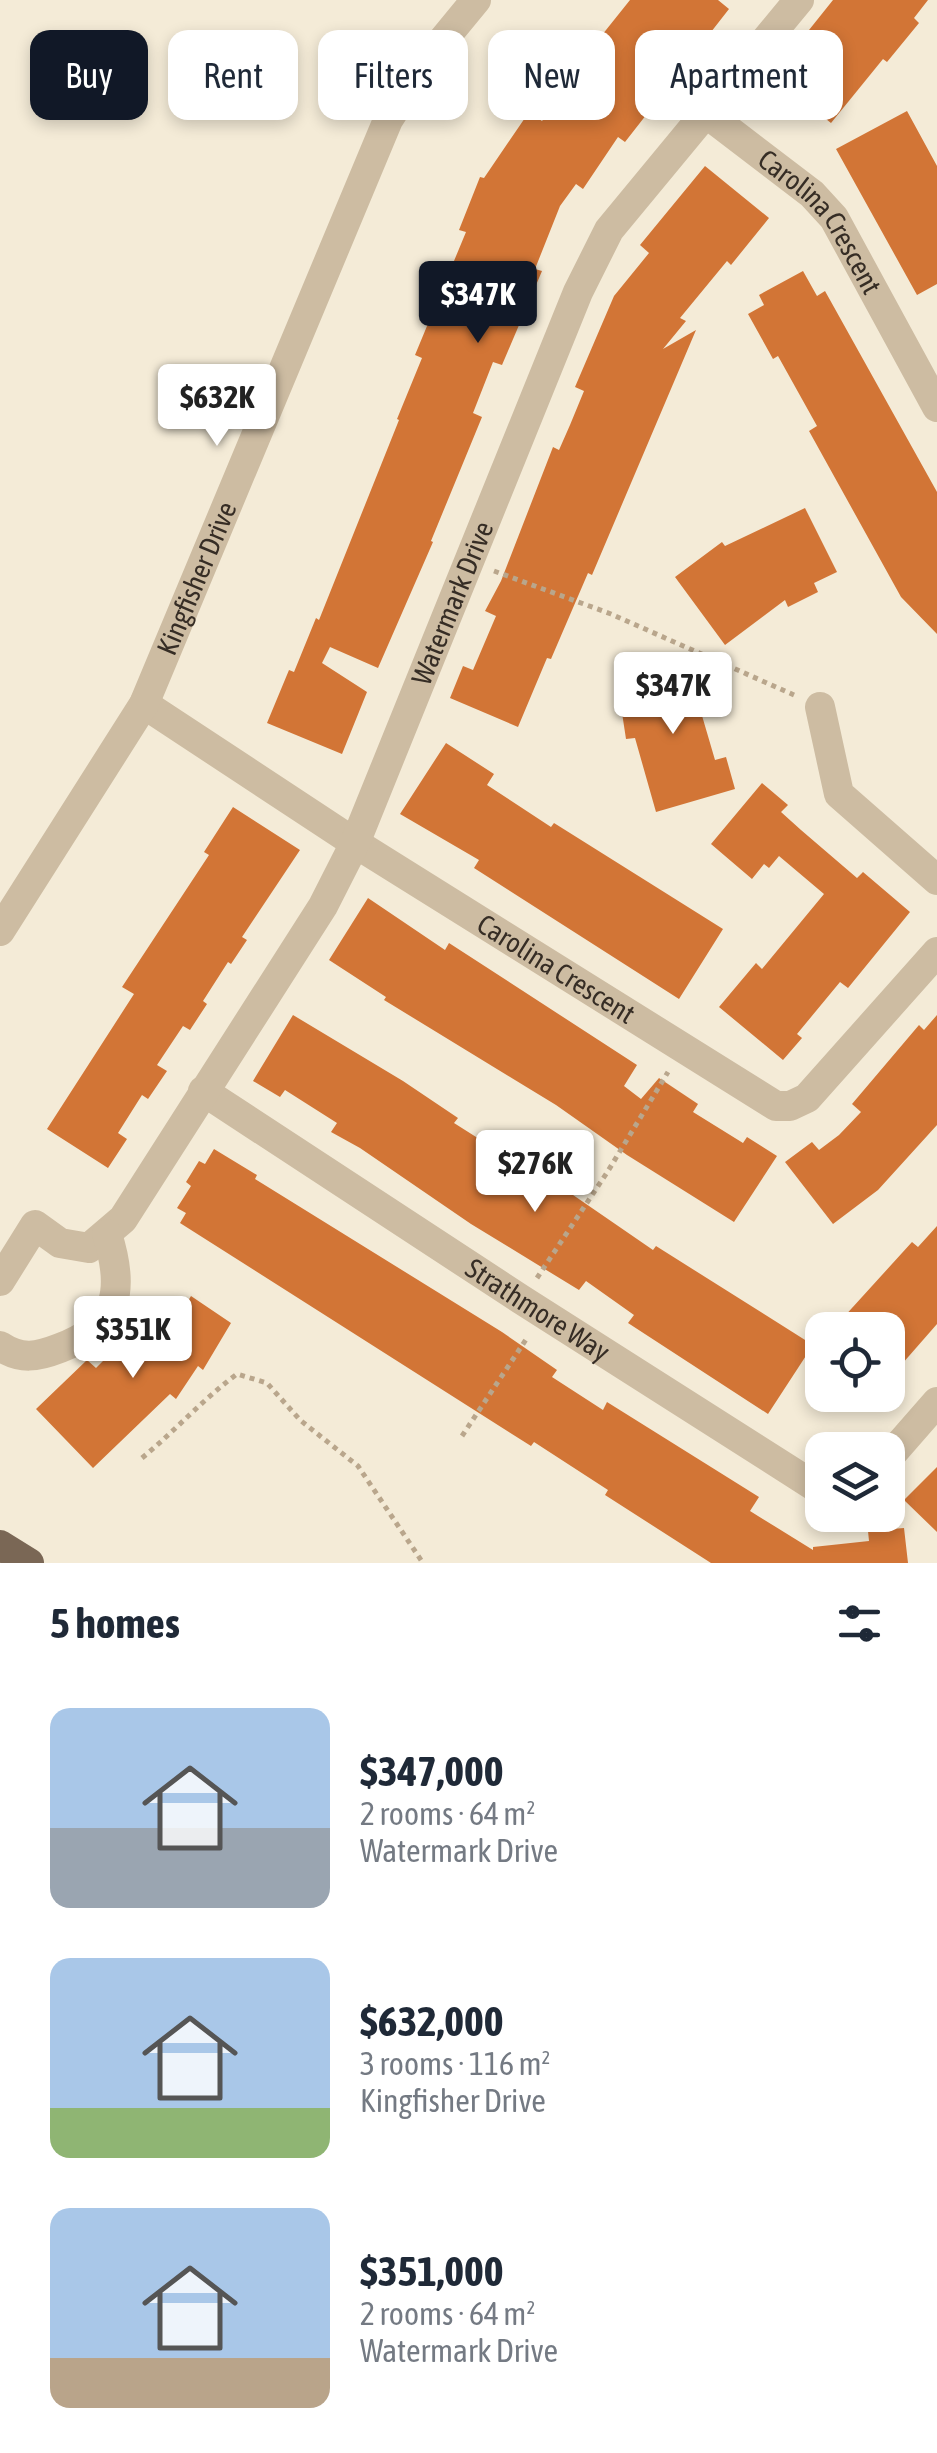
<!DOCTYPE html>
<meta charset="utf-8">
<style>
:root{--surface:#fff;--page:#f6f6f7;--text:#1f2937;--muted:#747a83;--accent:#111827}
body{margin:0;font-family:"Asap Condensed",sans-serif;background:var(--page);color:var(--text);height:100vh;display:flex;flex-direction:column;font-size:38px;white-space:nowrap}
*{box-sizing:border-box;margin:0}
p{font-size:32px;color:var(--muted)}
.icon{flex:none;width:55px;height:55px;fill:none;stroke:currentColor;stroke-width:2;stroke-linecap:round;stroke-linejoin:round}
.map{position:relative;height:1563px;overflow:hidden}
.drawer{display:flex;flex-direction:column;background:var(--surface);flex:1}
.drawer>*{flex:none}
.top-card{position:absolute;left:30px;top:30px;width:878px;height:90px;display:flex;gap:20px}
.fabs{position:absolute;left:805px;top:1312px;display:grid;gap:20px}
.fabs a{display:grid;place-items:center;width:100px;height:100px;border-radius:20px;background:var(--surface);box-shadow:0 5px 15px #0003;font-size:50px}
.price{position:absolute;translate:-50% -85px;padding:0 22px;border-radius:10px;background:#fff;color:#222;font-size:32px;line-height:65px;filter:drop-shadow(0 2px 5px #0008)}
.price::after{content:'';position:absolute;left:50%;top:60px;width:30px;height:22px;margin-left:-15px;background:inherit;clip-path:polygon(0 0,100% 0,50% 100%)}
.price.on{background:var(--accent);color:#fff}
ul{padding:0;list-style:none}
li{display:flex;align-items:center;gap:30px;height:250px;padding:0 50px}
li span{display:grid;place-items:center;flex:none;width:280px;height:200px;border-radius:20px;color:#555}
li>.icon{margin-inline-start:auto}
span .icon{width:120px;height:120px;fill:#fffc;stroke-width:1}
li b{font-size:42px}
h2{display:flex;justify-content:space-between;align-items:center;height:120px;padding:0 50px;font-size:42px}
.chip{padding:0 35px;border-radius:20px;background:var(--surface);box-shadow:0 5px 15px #0003;font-size:35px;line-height:90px}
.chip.on{background:var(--accent);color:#fff}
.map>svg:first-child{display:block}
.building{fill:#d27536}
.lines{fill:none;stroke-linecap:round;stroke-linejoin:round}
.path{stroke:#b9a68c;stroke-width:5;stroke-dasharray:5 5;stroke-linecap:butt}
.minor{stroke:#cdbca2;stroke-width:30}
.major{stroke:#7a6755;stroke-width:30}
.labels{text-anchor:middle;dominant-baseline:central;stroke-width:10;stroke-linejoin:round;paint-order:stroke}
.street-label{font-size:28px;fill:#362d25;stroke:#fbf4e4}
</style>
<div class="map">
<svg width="937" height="1563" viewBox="0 0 937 1563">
<rect width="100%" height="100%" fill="#f4ebd7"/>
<path class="building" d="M630,0h88l11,9 -104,133 -7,-5 -35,52 -7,-5 -16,22 -25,63 7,2 -40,94 -9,-3 -20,51 9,4 -51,124 2,1 -55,126 -48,-21 -8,16 45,29 -25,62 -75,-31 22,-53 5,2 22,-54 3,2 80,-200 -2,-1 25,-61 -7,-3 51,-123 -7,-2 21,-53 4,1 45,-66 13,9 54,-67 -6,-4z
M833,0h95l-14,18 5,5 -32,39 -4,-3 -52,64 -52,-41 17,-21 -7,-6z
M907,111l30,55v118l-20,11 -81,-146z
M705,166l64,52 -38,47 -4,-4 -47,57 6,3 -23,28 33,-19 -104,245 -4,-2 -37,86 -4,-1 -29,69 -68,-29 13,-32 10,4 23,-54 -11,-5 16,-30 52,-134 6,3 11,-25 14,-34 -9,-4 39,-91 35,-43 -9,-8z
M803,271l14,25 8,-5 112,201v142l-36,-37 -92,-166 8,-5 -39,-70 -5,3 -25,-45 16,-9 -5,-10z
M805,508l32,64 -23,11 4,9 -30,15 -3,-7 -60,45 -50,-68 47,-35 3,4z
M705,668l5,32 -12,2 17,58 11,-3 9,32 -79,23 -21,-74 -9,1 -9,-59z
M446,743l48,31 -7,11 64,42 3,-4 169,106 -44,70 -205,-131 5,-8 -79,-46z
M762,783l26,22 -7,7 20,18 56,48 6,-6 47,40 -62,76 -8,-6 -43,52 5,4 -19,22 -64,-53 37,-44 6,6 62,-75 -45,-38 -10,12 -5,-4 -12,15 -41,-35z
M233,807l67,43 -58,87 5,3 -16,24 -3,-2 -25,39 4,3 -17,26 -7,-4 -26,39 10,6 -19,28 -6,-4 -24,38 9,6 -19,29 -61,-39 87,-135 -12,-7 87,-132 -5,-3z
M368,898l77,52 4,-7 188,122 -13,21 17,13 18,-21 39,26 -5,8 50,31 4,-6 30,19 -43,66 -107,-67 -71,-50 -172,-105 2,-3 -57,-37z
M293,1015l110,66 55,37 -4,5 71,45 3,-4 125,86 3,-4 157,99 -45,69 -140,-91 6,-8 -48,-34 -7,9 -108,-66 -111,-76 -29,-16 6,-9 -52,-33 -5,7 -27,-16z
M937,1015v110l-59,65 -45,34 -48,-62 27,-20 7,8 20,-15 22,-23 -9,-8 67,-79 5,5z
M214,1149l43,26 -2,4 247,153 55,38 -5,7 51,33 4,-8 152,95 -9,14 63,39v-3l56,-6 -1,-10 36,-3 4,35h-197l-106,-68 3,-5 -74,-48 -3,4 -351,-223 6,-10 -9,-5 14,-22 -5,-4 13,-21 6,3z
M937,1226v98l-49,56v-50h-56l80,-88 6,5z
M191,1296l40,27 -28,47 -5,-4 -22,33 -6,-5 -77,74 -57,-59 51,-49 9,8 34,-34 17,12 29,-46 9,6z
M937,1467v65l-33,-32z"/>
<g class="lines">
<path class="path" d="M494,571l117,43 183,81
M537,1278l71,-107 60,-99
M462,1436l65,-98
M142,1458c34,-28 60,-58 95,-84l30,9 33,37 58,46 65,97"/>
<g class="minor">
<path id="s1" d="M706,113l106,81 22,24 103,189"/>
<path id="s2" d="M144,704l211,139 421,263h14l17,-8 130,-146"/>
<path d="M820,707l19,87 98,86"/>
<path id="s3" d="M0,931l144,-227 244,-584 37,-58 51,-62"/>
<path id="s4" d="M203,1091l319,209 300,191"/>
<path id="s5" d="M0,1281l35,-56 25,18 29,5 34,-29 200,-313 32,-63 223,-551 31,-62 190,-230"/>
<path d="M0,1346c21,14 37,11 60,2 59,-22 65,-58 47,-114"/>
<path d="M888,1458l49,-56"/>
</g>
<path class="major" d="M0,1545l29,18"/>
</g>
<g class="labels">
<g class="street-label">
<text stroke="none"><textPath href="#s1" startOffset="160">Carolina Crescent</textPath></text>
<text stroke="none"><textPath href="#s3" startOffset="405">Kingfisher Drive</textPath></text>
<text stroke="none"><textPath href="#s5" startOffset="872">Watermark Drive</textPath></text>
<text stroke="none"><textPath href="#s2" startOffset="490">Carolina Crescent</textPath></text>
<text stroke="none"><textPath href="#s4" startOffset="400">Strathmore Way</textPath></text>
</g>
</g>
</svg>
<div class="fabs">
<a><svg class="icon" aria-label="locate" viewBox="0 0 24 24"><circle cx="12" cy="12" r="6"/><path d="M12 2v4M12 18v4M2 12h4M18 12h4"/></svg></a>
<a><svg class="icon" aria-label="layers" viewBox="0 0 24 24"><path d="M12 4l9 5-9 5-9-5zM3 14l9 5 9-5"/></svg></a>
</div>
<b class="price on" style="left:478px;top:346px">$347K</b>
<b class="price" style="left:217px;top:449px">$632K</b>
<b class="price" style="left:673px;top:737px">$347K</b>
<b class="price" style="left:535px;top:1215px">$276K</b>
<b class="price" style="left:133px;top:1381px">$351K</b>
<div class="top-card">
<a class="chip on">Buy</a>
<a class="chip">Rent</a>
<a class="chip">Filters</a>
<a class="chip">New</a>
<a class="chip">Apartment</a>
</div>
</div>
<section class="drawer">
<h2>5 homes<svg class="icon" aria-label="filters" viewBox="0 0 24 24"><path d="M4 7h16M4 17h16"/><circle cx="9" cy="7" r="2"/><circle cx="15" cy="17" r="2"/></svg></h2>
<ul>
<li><span style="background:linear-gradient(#a9c7e8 60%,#9aa5b1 0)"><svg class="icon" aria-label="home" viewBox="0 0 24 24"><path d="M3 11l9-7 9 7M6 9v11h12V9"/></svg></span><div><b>$347,000</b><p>2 rooms · 64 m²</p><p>Watermark Drive</p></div></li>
<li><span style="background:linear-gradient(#a9c7e8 75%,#8fb573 0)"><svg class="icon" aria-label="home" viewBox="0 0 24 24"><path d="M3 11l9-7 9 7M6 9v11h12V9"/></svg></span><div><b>$632,000</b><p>3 rooms · 116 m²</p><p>Kingfisher Drive</p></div></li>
<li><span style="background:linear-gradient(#a9c7e8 75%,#b9a48a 0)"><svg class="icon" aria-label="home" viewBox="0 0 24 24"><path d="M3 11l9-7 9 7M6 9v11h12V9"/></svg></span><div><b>$351,000</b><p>2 rooms · 64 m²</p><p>Watermark Drive</p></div></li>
</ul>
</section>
